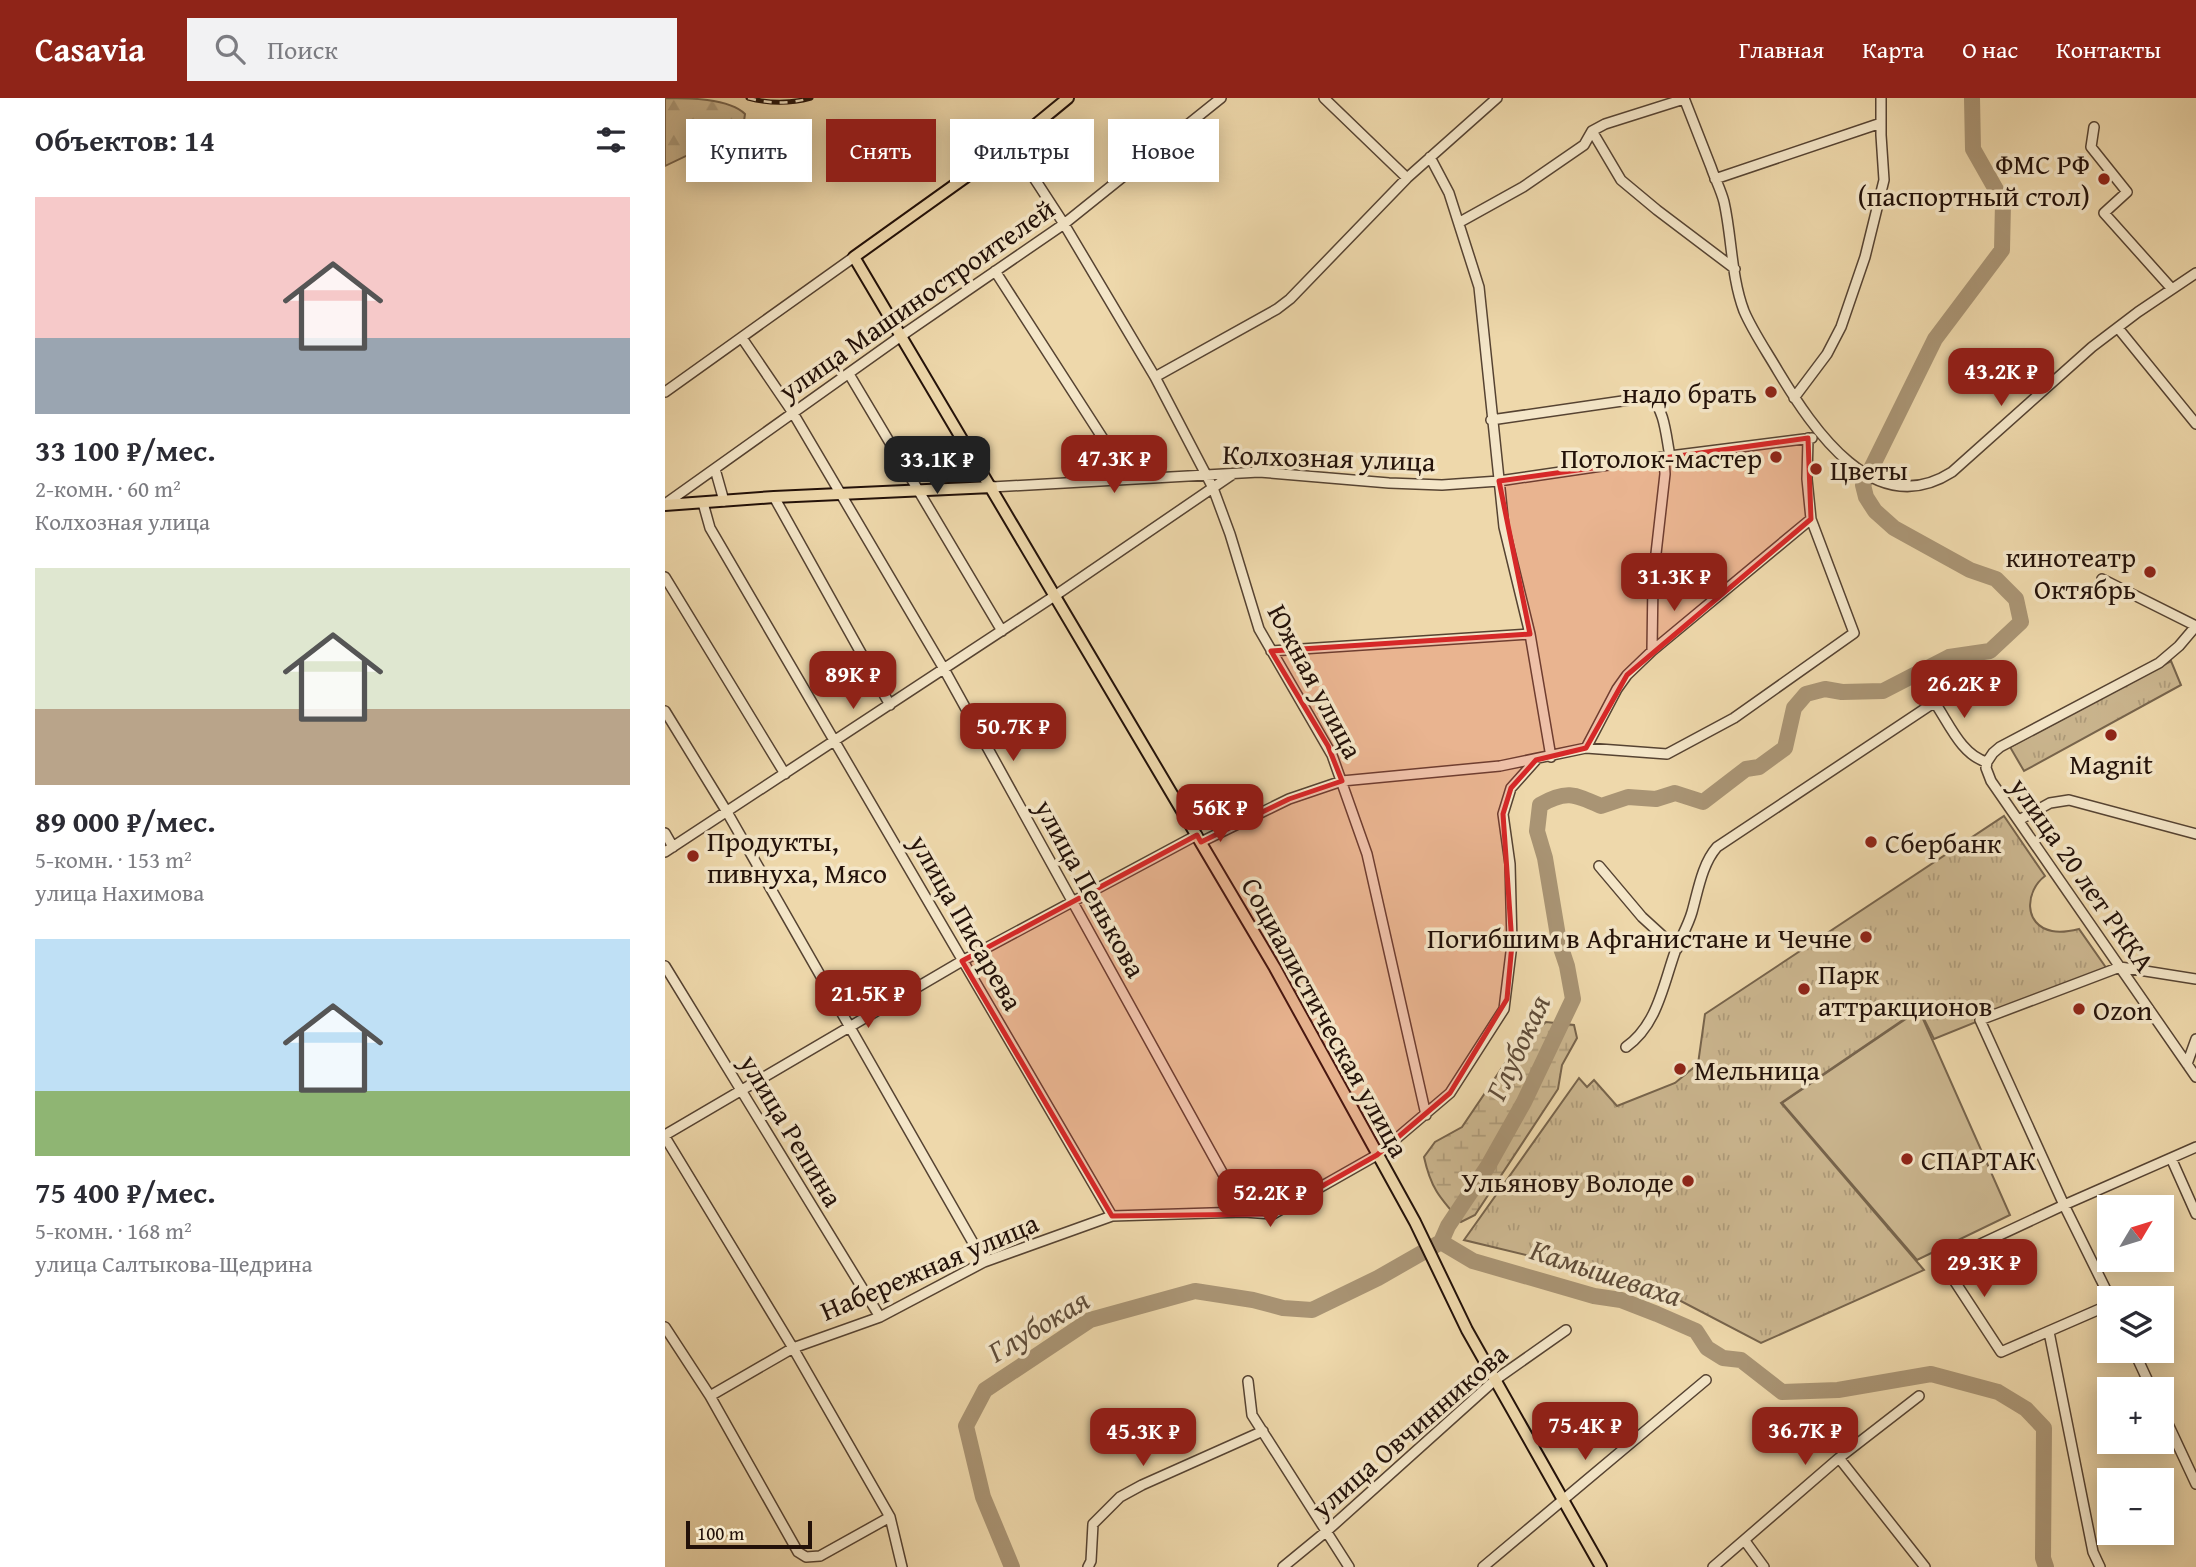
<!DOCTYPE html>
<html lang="ru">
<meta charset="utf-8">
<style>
:root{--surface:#fff;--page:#f2f2f3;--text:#2b2b33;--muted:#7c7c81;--accent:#8f2418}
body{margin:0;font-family:"Gentium Book Plus",serif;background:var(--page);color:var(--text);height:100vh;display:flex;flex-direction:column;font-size:26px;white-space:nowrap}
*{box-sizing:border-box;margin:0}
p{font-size:23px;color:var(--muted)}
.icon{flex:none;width:38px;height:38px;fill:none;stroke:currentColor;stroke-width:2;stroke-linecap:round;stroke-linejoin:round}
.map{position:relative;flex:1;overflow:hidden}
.details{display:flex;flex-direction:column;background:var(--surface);width:665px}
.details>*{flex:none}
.banner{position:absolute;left:21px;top:21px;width:665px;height:63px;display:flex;gap:14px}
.needle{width:46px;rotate:52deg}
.buttons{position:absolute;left:1432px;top:1097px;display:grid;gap:14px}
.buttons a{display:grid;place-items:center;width:77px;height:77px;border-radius:0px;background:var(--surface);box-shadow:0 4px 18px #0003;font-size:35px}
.scale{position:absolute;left:21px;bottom:18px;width:126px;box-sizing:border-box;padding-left:7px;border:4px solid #231109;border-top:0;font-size:19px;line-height:24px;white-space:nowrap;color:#231109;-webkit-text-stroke:5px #f4e6c8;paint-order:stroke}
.price{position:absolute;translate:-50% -60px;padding:0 16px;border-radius:14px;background:var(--accent);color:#fff;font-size:23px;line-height:46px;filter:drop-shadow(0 2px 4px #0008)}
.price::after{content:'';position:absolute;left:50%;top:42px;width:21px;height:16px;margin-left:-10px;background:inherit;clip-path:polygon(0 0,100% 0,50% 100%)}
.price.selected{background:#222;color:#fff}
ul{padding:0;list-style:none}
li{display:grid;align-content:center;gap:14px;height:371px;padding:0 35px}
li span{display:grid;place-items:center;height:217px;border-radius:0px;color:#555}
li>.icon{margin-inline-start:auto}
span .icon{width:126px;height:126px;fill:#fffc;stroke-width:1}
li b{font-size:30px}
h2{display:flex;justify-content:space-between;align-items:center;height:84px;padding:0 35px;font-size:30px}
.pill{padding:0 24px;border-radius:0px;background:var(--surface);box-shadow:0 4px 18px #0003;font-size:24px;line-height:63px}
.pill.selected{background:var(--accent);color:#fff}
header{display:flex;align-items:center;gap:42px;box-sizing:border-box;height:98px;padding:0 35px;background:var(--accent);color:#fff}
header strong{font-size:33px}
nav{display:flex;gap:38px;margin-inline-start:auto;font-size:24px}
.search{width:490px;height:63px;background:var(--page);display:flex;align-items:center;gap:18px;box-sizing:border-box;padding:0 24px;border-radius:0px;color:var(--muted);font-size:26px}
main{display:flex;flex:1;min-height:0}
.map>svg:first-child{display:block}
.green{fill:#cbb68f;stroke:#77644c;stroke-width:2}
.forest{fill:url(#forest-firs);stroke:#77644c;stroke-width:2}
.wetland{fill:url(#wetland-marsh);stroke:#77644c;stroke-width:2}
.park{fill:url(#park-tufts);stroke:#77644c;stroke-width:2}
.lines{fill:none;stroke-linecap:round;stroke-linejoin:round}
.river{stroke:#a99474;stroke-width:16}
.minor-casing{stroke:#564332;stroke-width:12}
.major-casing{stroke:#231109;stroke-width:14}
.minor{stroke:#f4e6c8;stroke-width:9}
.major{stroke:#eed8ab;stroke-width:10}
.rail-casing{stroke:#231109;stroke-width:5}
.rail{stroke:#f4e6c8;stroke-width:2.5;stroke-dasharray:8;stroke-linecap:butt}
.marked{fill:#d62828;fill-opacity:0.2;stroke:#d62828;stroke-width:5;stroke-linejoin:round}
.poi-dot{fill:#8f2418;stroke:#f4e6c8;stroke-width:2.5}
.labels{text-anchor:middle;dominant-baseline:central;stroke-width:7;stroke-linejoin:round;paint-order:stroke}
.poi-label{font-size:28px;fill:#231109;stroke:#f4e6c8;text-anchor:start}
.street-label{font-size:28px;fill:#231109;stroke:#f4e6c8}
.water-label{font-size:30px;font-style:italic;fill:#5f4c39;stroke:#f4e6c8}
</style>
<header>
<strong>Casavia</strong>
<div class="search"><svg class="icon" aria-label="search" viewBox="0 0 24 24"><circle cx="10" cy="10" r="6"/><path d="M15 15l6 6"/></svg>Поиск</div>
<nav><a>Главная</a><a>Карта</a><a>О нас</a><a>Контакты</a></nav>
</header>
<main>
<section class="details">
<h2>Объектов: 14<svg class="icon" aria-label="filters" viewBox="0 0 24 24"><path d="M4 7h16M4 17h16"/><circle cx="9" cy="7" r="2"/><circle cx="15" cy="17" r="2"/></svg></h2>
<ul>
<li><span style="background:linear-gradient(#f6c9c9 65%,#9aa5b1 0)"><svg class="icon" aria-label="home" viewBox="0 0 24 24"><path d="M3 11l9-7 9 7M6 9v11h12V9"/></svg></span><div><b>33 100 ₽/мес.</b><p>2-комн. · 60 m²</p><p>Колхозная улица</p></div></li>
<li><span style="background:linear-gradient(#dfe7d0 65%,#b9a48a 0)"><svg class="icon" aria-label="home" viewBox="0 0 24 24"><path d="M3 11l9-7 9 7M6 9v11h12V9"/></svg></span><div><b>89 000 ₽/мес.</b><p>5-комн. · 153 m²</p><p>улица Нахимова</p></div></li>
<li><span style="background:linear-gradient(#bfe0f5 70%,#8fb573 0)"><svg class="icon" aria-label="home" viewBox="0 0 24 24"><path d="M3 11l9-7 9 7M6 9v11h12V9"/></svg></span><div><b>75 400 ₽/мес.</b><p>5-комн. · 168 m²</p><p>улица Салтыкова-Щедрина</p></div></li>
</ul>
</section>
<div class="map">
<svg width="1531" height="1469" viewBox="0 0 1531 1469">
<defs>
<pattern id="forest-firs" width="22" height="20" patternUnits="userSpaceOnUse" patternTransform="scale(1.75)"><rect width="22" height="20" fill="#cbb68f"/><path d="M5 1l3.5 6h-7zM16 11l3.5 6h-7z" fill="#ae9b7a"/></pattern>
<pattern id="wetland-marsh" width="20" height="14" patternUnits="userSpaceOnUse" patternTransform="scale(1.75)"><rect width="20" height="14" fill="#cbb68f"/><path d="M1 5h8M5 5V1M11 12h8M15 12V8" fill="none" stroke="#ae9b7a"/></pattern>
<pattern id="park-tufts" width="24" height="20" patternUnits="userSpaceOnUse" patternTransform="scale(1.75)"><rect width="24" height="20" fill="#cbb68f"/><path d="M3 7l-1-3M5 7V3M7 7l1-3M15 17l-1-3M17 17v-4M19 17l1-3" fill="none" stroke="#ae9b7a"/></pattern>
</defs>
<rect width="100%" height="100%" fill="#eed8ab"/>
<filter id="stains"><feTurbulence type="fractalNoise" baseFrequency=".00286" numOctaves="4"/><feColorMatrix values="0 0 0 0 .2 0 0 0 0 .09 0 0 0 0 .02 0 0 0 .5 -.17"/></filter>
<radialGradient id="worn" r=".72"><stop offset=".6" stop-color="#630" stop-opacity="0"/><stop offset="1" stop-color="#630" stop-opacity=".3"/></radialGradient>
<path class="green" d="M1254,912l91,205 -93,45 -135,-157z"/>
<path class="forest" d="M0,0c22,0 64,0 80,16l-1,7 -18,16 -61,29z"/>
<path class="wetland" d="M881,924l28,3 3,13 -15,27 -4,24 -83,126 -14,7c-21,-24 -30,-33 -37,-65l11,-15 27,-15 54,-80z"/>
<path class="park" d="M1506,563l10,24 -157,86 -14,-24z
M1339,718l41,60c-20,15 -22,49 7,55 9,2 19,0 27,-2l28,40 -173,70 -15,-30 -138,94 143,167 -163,73 -84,-44 -76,-26 -137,-33 115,-162 8,9 7,-7 23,26 58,-23 23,-19 7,-50z"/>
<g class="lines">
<path class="river" d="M776,1144l32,19 121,35 27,4 36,14 39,17 11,17 16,10 18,2 41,32 56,-2 93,-16 67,18 28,17 18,19 -1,130 3,9
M347,1469l-29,-70 -17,-71 19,-36 105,-70 105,-29 58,9 30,8 29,2 66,-32 63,-36 7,-16 40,-60 36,-64 49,-103 -6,-33 -8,-24 -14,-84 -8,-27 3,-26c26,-15 34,-11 61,1l27,-9 28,2 19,-6 28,9 43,-33 13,-2 26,-19 9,-40 12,-14 19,-5 17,3 41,-1 66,-34 41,-6 31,-29 -5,-23 -20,-20 -26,-9 -76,-42 -19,-17 -9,-14 -3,-12 72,-146 67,-89 1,-48 -30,-53 -1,-51"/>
<defs>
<path id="minor" d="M659,0l83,80
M1019,0c9,23 18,46 27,69 4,12 10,23 13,35 8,35 7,75 20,109 9,21 23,41 34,60 35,58 96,151 174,101l140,-125 46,-35 58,-39
M1429,29l-3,20 36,45 -23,21 68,76
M927,33l29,49 36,30 78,59
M347,46l52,80 91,153 58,111 17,46 29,95 73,126 35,99 59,261
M765,59l19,36 30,94 25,240 26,107 21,123
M1050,81l166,-56
M795,124l63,-35 61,-42 8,-14 13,-7 79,-25
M330,173l134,208
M1453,230l78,96
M77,240l51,75 151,256 300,543
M184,276l153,257
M490,279l122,-68 13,-10 117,-121 90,-80
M0,294l189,-135
M1129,300l33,-44 14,-27 24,-70 19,-77 -3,-45v-37
M826,322l159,-23c15,12 16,40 20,59
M50,371l9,32
M327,389l267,-15 130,11 53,2 57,-4 171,-25 142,-18
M109,399l116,208
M38,405l7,25 402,688
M0,406l236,-168 163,-112 157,-126
M0,479l120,197
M1437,481l94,47
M606,553l259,-17
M987,553l1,-71 12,-106 -1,-17
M0,613l62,101 257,450
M921,650l31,-59 10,-14 25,-24 159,-132
M1322,664l-1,6 5,13 205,296
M1322,664l6,-9 7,-6 159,-84 20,-17 17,-20
M1354,722l31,-17 19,-3 127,34
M0,735l8,14
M536,744l88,-43 53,-18 158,-15 86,-18 81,6 67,-36 120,-85 -43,-114 -4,-40 1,-41
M0,754l391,-257 177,-121
M934,768l43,51 35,32
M0,868l215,351
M961,949c31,-22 37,-61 49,-95 5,-13 13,-26 17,-40 6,-21 10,-48 25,-65l215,-143 5,2c13,20 26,50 50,56
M1522,966l9,-25
M0,1037l297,-174 235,-126
M0,1039l128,211 97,169 12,50
M1506,1060l25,56
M1445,1200l-46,-93 -84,-185 140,-53 76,12
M1444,1207l-108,47 -59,-90 122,-57 132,-58
M0,1229l45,69 88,156 8,5 14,-1 70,-39
M1384,1234l44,220 7,15
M1469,1253l18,39
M583,1283l4,34 97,152
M45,1298l83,-48 87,-31 104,-55 128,-46 132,-4 29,2 104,-59 73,-62 54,-84 8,-65 -2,-80 -7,-50 8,-26 25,-28
M1496,1311l35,75
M1174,1360l86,109
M1080,1443l19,26
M423,1469l3,-6 2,-37 27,-27 22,-12 121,-54
M618,1469l45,-37 167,-150 71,-50
M818,1469l223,-187
M1048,1469l126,-109 80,-62"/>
<path id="major" d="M403,0l-56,46 -158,113 421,711 140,254 52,108 134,237
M0,407l109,-8 218,-10"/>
</defs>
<use href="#minor" class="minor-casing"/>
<use href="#major" class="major-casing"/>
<use href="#minor" class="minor"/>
<use href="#major" class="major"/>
<defs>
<path id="rail" d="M83,0c22,6 41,6 63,0"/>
</defs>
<use href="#rail" class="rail-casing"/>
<use href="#rail" class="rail"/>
</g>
<path class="marked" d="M1143,340l3,81 -184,156 -41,73 -50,12 -25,28 -8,26 9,130 -5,55 -57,94 -73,62 -104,59 -161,2 -150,-255 235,-126 4,7 88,-43 53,-18 -14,-35 -57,-95 259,-17 -31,-153z"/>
<g class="poi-dot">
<circle cx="1439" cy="81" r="7"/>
<circle cx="1106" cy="294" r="7"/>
<circle cx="1111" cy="359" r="7"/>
<circle cx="1151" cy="371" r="7"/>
<circle cx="1485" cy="474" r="7"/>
<circle cx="1446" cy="637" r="7"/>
<circle cx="1206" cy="744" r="7"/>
<circle cx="28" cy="758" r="7"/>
<circle cx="1201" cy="839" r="7"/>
<circle cx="1139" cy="891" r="7"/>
<circle cx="1414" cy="911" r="7"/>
<circle cx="1015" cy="971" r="7"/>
<circle cx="1242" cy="1061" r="7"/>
<circle cx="1023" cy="1083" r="7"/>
</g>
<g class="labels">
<g class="poi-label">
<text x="1425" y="65" text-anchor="end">ФМС РФ<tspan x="1425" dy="32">(паспортный стол)</tspan></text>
<text x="1092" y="294" text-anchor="end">надо брать</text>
<text x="1097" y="359" text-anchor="end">Потолок-мастер</text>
<text x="1165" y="371">Цветы</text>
<text x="1471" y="458" text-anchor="end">кинотеатр<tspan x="1471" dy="32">Октябрь</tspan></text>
<text x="1446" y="665" text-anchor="middle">Magnit</text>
<text x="42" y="742">Продукты,<tspan x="42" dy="32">пивнуха, Мясо</tspan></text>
<text x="1220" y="744">Сбербанк</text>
<text x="1187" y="839" text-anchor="end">Погибшим в Афганистане и Чечне</text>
<text x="1153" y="875">Парк<tspan x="1153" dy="32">аттракционов</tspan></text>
<text x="1428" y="911">Ozon</text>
<text x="1029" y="971">Мельница</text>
<text x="1256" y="1061">СПАРТАК</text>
<text x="1009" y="1083" text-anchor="end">Ульянову Володе</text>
</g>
<g class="street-label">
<text transform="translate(251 201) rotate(-35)">улица Машиностроителей</text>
<text transform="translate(664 359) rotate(2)">Колхозная улица</text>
<text transform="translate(651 583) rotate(62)">Южная улица</text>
<text transform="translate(1418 776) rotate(55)">улица 20 лет РККА</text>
<text transform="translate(426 790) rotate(61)">улица Пенькова</text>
<text transform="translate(302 824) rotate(60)">улица Писарева</text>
<text transform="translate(661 919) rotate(61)">Социалистическая улица</text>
<text transform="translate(127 1032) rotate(59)">улица Репина</text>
<text transform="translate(264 1168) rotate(-23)">Набережная улица</text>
<text transform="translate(744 1332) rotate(-41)">улица Овчинникова</text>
</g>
<g class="water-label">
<text transform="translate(852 949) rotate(-65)">Глубокая</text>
<text transform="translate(941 1174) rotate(18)">Камышеваха</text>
<text transform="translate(373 1227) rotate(-31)">Глубокая</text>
</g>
</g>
<rect width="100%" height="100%" filter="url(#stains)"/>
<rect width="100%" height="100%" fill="url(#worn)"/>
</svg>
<div class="buttons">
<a><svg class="needle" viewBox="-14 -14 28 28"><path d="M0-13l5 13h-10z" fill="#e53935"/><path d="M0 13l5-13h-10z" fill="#7c7c81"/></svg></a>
<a><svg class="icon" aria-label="layers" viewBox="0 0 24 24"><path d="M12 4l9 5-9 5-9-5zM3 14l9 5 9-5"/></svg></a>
<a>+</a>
<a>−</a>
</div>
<div class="scale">100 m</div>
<b class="price" style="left:1336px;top:310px">43.2K ₽</b>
<b class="price" style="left:449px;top:397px">47.3K ₽</b>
<b class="price selected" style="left:272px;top:398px">33.1K ₽</b>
<b class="price" style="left:1009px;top:515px">31.3K ₽</b>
<b class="price" style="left:188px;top:613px">89K ₽</b>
<b class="price" style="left:1299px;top:622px">26.2K ₽</b>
<b class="price" style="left:348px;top:665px">50.7K ₽</b>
<b class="price" style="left:555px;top:746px">56K ₽</b>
<b class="price" style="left:203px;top:932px">21.5K ₽</b>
<b class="price" style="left:605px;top:1131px">52.2K ₽</b>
<b class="price" style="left:1319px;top:1201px">29.3K ₽</b>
<b class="price" style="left:920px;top:1364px">75.4K ₽</b>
<b class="price" style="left:1140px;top:1369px">36.7K ₽</b>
<b class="price" style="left:478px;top:1370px">45.3K ₽</b>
<div class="banner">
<a class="pill">Купить</a>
<a class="pill selected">Снять</a>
<a class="pill">Фильтры</a>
<a class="pill">Новое</a>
</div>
</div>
</main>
